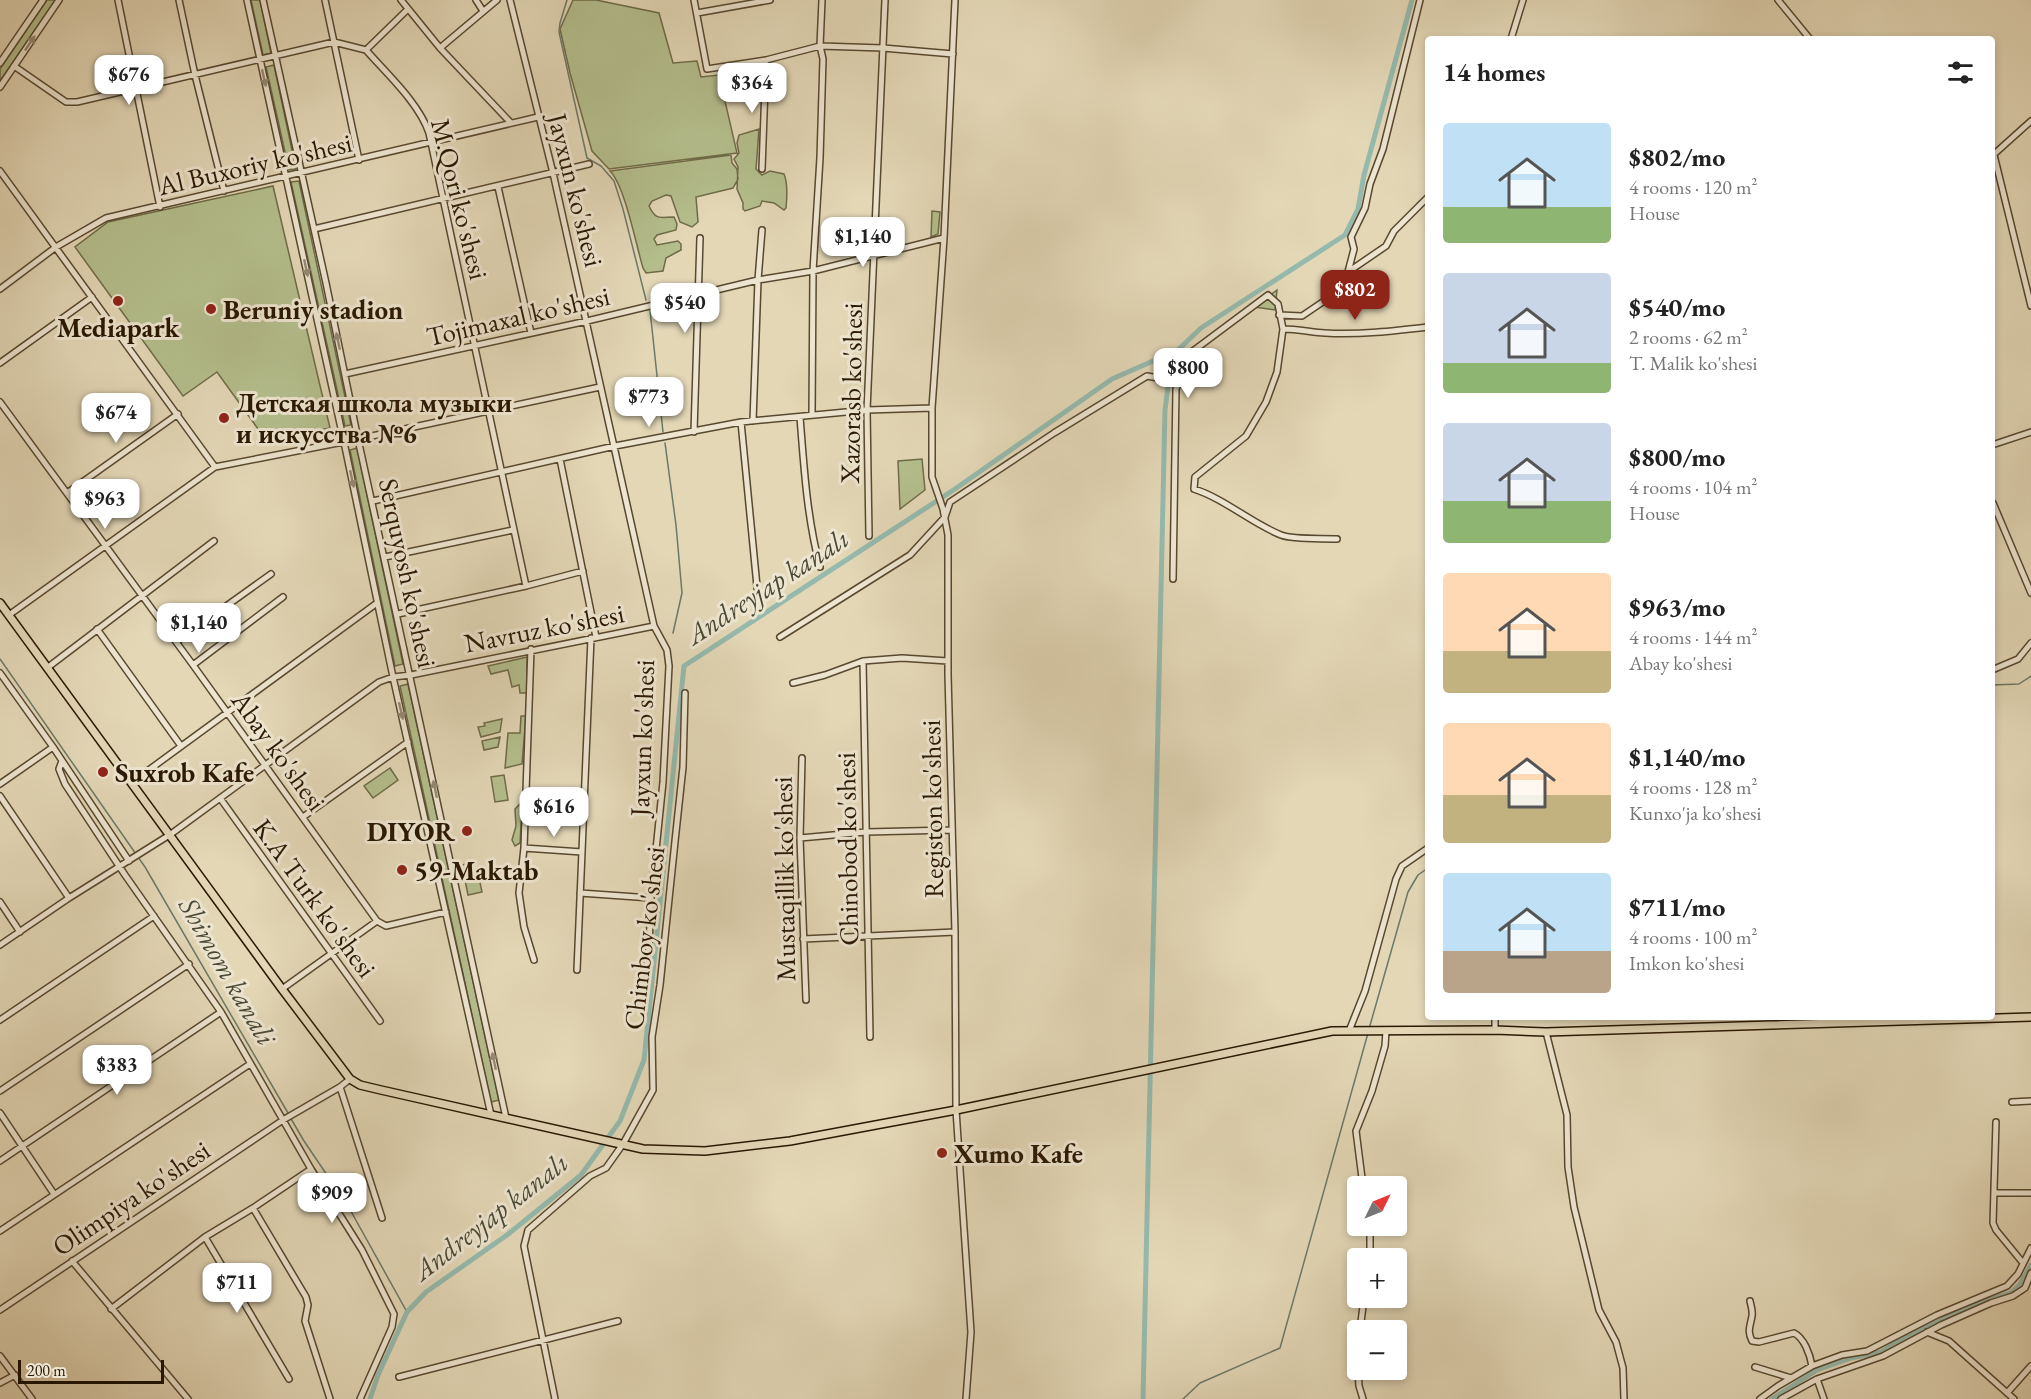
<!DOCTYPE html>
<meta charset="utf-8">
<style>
:root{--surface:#fff;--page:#f6f6f6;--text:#222;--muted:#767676;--accent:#8f2418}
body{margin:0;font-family:"EB Garamond",serif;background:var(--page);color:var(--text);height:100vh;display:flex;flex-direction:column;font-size:22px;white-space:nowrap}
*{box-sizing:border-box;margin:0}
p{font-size:20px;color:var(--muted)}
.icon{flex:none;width:33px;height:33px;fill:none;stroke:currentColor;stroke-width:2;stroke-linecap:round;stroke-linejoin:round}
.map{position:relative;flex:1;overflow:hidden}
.sheet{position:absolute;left:1425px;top:36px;width:570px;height:984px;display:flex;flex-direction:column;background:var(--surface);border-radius:6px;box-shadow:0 3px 9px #0003}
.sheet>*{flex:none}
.needle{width:39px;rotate:47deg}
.buttons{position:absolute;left:1347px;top:1176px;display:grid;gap:12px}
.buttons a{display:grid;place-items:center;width:60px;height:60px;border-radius:6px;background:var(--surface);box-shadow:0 3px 9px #0003;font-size:30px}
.scale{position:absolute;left:18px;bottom:15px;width:146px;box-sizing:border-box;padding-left:6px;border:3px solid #2a1802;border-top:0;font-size:16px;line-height:21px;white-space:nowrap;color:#2a1802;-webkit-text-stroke:4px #ede5d0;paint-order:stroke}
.price{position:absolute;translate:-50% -51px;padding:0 14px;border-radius:12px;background:#fff;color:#222;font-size:20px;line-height:39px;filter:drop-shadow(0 2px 3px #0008)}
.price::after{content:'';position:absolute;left:50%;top:36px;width:18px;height:14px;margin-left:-9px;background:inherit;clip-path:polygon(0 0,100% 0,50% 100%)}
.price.on{background:var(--accent);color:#fff}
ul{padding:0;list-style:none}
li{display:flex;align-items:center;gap:18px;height:150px;padding:0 18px}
li span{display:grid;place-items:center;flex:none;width:168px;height:120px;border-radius:6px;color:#555}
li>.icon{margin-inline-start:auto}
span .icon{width:72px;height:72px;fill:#fffc;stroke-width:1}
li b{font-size:26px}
h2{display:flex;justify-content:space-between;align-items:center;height:72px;padding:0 18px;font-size:26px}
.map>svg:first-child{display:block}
.green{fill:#b4be8d;stroke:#6f6b48;stroke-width:1.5}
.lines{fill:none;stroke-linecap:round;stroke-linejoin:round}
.stream{stroke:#6a7969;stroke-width:1.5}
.canal{stroke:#95baad;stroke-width:5}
.minor-casing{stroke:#58482f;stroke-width:8}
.major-casing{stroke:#2a1802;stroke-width:10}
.minor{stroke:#ede5d0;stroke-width:5}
.major{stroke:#e3d7b6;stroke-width:7}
.oneway{fill:#958973}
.poi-dot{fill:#8f2418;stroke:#ede5d0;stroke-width:2}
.labels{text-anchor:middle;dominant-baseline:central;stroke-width:6;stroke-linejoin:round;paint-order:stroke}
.street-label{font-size:27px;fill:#2a1802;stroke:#ede5d0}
.poi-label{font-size:27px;font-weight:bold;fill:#2a1802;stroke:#ede5d0;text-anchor:start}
.water-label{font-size:28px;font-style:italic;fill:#4a4935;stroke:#ede5d0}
</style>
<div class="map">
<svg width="2031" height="1399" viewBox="0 0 2031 1399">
<rect width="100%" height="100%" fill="#e3d7b6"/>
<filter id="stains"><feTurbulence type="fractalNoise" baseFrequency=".00333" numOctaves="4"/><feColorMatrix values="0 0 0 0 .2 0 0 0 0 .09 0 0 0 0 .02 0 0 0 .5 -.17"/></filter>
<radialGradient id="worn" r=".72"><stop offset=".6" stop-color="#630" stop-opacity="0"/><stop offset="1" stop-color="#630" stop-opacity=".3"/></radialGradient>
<path class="green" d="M47,0h9l-56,81v-12z
M251,0h9l11,53 -8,2z
M573,0h23l63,13 14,50 24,-2 4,16 18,-2 18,78 -128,16 -17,-18 -22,-78 -10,-44z
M274,65l22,104 -7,1 -23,-103z
M759,129l-3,40 6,6 8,-4 14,3c4,9 3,24 2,34l-2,2 -10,-7 -12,-2 -2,5 -15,5 -2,-2v-6l-6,-14 1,-22 -4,-8 5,-6 -2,-10 2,-8z
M731,155l1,8 5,6 1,10 -5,9 -37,9 2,25 -6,5 -12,-5 -9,-26 -5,-1 -14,6 -3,5c7,15 11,11 25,11l3,7 -1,6 -19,5 -3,4 3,6 21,-4 3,3v6l-15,8 -3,13 -17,2 -3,-5c-7,-23 -18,-82 -33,-97z
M299,181l52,244 -6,1 -54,-244z
M273,186l57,242 -64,12 -49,-68 -34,24 -108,-149 33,-25z
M932,211l8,1 -2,22 -7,3z
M1277,290l-2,20 -21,-3z
M357,448l46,216 -8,2 -45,-216z
M922,459l3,31 -25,19 -2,-48z
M527,657v36h-7l-1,-8 -7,2 -4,-17 -17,4 -3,-8z
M408,684l91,416 -8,2 -91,-416z
M521,716h5l-4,48 -17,4 3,-35h12z
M502,719l-2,13 -19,5 -3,-10 7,-1 -1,-3z
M500,737l-2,10 -14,3 -2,-9z
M390,768l8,12 -25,18 -9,-12z
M504,775l4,25 -13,2 -4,-25z
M520,804l2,3 -2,36 -5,3 -3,-6 4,-14 -1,-17z
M466,864l3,16 10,-2 3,14 -14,3 -6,-30z"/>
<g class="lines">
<path class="stream" d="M567,0l-7,23 -1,9 28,126 14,8 13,15 9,28 23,91
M650,310l13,122
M665,443l11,82 6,68 -9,40
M0,659l145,208 143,246
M1992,685l27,-1 12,-8
M1369,1029l39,-137 10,-17 10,-7
M290,1117l14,24 44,65 59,106
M1183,1399l17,-16 80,-35 88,-315"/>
<path class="canal" d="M370,1399l8,-24 29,-63 19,-20 81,-57 74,-60 39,-54 24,-61 40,-394 271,-177 157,-110 66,-29 23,-22 144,-93 13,-26 6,-34 48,-175
M1143,1399l22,-989 5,-40 8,-20
M1772,1399l45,-29 34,-12 30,-6 19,-12 76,-36 35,-11 8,-7 12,-21"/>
<defs>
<path id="minor" d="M118,0l42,207
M179,0l16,75 29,116
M247,0l97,442 49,235 98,438
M263,0l63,283 32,156 148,679
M325,0l34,160
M401,0l39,48 71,75
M476,0l7,11
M510,0l43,173 101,453 13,24 2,16 -6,116 -12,116 -2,49 -6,45
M694,0l13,69 59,-9 54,-14 63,2 70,6
M955,0l-11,238 -12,170v69l11,32 5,26v140l7,257 1,178 15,222 -5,67
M1778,0l32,39
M697,13l73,-13
M1511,39l12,-39
M440,48l57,-48
M366,50c21,24 53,53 63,83l97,453
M366,50l42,-41
M0,63l43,-63
M14,66l52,36h11l257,-60 32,8
M0,87l59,-87
M1994,155l37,151
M1992,156l39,-35
M762,169l4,-109
M0,171l215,296
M498,187l33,146
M314,229l275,-65
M1348,272l6,-23 -3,-12 14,-29 5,-24 13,-35 37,-149
M0,289l56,-42 50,-29 432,-101
M1279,315l23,1 31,-21 15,-23 38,-26 8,-15 34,-34
M1283,329c14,0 28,3 42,4 34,2 69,-2 103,-6
M0,363l92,-66
M345,374l242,-53 171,-41 55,-9 131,-33
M0,402l193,263 184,256
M812,415l1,-144 7,-113 3,-99 -3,-13 2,-46
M800,417c4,51 7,101 20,150
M753,421l5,-141 4,-50
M741,422l18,185
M694,432l6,-194
M1992,445l39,-13
M560,459l36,178
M67,493l111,-79
M373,501l242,-55 126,-24 126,-12 65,-2
M1993,503l38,90
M869,536l-2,-126 18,-410
M385,557l128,-27
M1173,579l3,-190 8,-22 9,-16 75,-56 10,9 5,25 -6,43 -11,30 -20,34 -51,41 -1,12c31,10 57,34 87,46 13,5 41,3 56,4
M398,614l128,-28 57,-15
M9,615l206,-148 143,-28 242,-52
M97,629l84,117
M780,637l130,-82 35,-38 5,-15 104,-69 93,-57 11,2
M176,642l95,-68
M531,649l-7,199 -5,45 5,34 10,33
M863,661l7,376
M193,665l90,-68
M47,668l167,-127
M1992,670l26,-11 13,-16
M0,673l53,74 76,114
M793,683l32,-8 38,-14 39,-3 46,3
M802,758l-2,80 6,162
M62,761l-3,8 6,15 60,91 96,137 90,157 51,81 32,64 -2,13 -32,72
M131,783l246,-180
M0,784l53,-37
M0,796l69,102
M220,798l160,223
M303,817l105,-75
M800,838l66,-6 85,-2
M524,848l58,4
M580,893l71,5
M0,902l20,30
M803,939l152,-7
M0,945l69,-47 102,-64 208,-152 14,-5 18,-2 243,-49
M577,970l14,-332
M282,989l95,-68 9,5 60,-14
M0,1020l154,-104
M1495,1030v-13
M1349,1031l16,-40 31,-112 6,-13 26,-18
M1546,1032l21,83 1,52 6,40 25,103 17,32 7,26 1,31
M340,1087l42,131
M0,1091l189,-127
M2012,1102l19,-1
M0,1113l54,81
M1996,1122l-3,101 3,7 27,33
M0,1161l221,-149
M1363,1186l-7,-55 16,-40 13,-45 1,-15
M1995,1193h36
M253,1208l53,89 2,8 -3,16 25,78
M1370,1226v32
M0,1231l250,-167
M205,1237l84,142
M72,1261l116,138
M1750,1301c1,5 3,10 2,15 -2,11 -5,15 0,25l7,1 35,-9c10,5 16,21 18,33l-34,20 -18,13
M111,1309l94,-72 48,-29 58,-39
M0,1310l283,-190 57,-33 10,-8
M1360,1330l4,-32
M1927,1332l22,9 65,58
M0,1356l32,43
M1812,1366l30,-11 25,-4 70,-36 70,-29 11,-12 13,-26
M1755,1367l36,11
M1358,1370l1,16 4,13
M399,1377l219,-56
M1817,1379l7,20
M0,1383l15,-8
M2007,1393l24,-27
M555,1399l-31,-153 4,-16 62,-54 16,-8 17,-24 30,-54 -1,-53 8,-52 16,-153 7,-65 2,-74
M1781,1399l36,-20 66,-23 58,-31 50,-22 22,-7 12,-8 6,-15"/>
<path id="major" d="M0,603l282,386 68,90 10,6 21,5 262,59 62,2 85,-10 166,-31 376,-79 163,-1 51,2 485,-15"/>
</defs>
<use href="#minor" class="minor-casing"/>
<use href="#major" class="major-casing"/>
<use href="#minor" class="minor"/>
<use href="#major" class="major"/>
</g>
<defs><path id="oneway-solid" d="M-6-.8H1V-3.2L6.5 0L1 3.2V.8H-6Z" transform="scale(1.5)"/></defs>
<g class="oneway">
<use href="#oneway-solid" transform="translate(30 43) rotate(-56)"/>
<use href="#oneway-solid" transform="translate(264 78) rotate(77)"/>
<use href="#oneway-solid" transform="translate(306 268) rotate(78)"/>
<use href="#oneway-solid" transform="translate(338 341) rotate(-102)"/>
<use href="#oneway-solid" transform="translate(352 479) rotate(78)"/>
<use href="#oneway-solid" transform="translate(401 711) rotate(77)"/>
<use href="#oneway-solid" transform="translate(435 789) rotate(-102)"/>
<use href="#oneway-solid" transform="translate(494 1061) rotate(-102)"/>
</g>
<g class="poi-dot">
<circle cx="118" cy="301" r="6"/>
<circle cx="211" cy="309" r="6"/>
<circle cx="224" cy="418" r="6"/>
<circle cx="103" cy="772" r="6"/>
<circle cx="467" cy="831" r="6"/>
<circle cx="402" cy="870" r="6"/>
<circle cx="942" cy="1153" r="6"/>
</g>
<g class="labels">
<g class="street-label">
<text transform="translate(255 164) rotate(-13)">Al Buxoriy ko'shesi</text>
<text transform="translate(576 190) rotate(76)">Jayxun ko'shesi</text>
<text transform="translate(460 199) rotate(76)">M.Qori ko'shesi</text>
<text transform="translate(518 316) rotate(-13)">Tojimaxal ko'shesi</text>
<text transform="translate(851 393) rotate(-89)">Xazorasb ko'shesi</text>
<text transform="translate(408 573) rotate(78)">Serquyosh ko'shesi</text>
<text transform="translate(544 628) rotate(-11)">Navruz ko'shesi</text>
<text transform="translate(642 738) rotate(-88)">Jayxun ko'shesi</text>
<text transform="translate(279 751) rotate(54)">Abay ko'shesi</text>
<text transform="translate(932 809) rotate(-91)">Registon ko'shesi</text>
<text transform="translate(847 849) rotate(-91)">Chinobod ko'shesi</text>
<text transform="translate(784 879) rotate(-91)">Mustaqillik ko'shesi</text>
<text transform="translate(315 898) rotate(54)">K.A Turk ko'shesi</text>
<text transform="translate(644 938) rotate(-83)">Chimboy ko'shesi</text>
<text transform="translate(131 1198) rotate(-34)">Olimpiya ko'shesi</text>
</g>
<g class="poi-label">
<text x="223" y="309">Beruniy stadion</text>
<text x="118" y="327" text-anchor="middle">Mediapark</text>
<text x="236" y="402">Детская школа музыки<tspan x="236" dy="31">и искусства №6</tspan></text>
<text x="115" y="772">Suxrob Kafe</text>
<text x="455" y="831" text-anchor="end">DIYOR</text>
<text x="414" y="870">59-Maktab</text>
<text x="954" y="1153">Xumo Kafe</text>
</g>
<g class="water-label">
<text transform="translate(767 586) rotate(-33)">Andreyjap kanalı</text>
<text transform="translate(228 971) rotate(60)">Shimom kanali</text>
<text transform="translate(490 1216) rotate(-38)">Andreyjap kanalı</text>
</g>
</g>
<rect width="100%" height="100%" filter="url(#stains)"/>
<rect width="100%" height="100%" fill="url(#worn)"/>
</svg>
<div class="buttons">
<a><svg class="needle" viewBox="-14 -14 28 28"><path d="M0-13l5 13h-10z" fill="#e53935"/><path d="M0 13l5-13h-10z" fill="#767676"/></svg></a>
<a>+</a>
<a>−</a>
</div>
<div class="scale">200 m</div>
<b class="price" style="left:129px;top:106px">$676</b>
<b class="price" style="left:752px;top:114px">$364</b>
<b class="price" style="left:863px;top:268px">$1,140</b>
<b class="price on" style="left:1355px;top:321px">$802</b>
<b class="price" style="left:685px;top:334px">$540</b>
<b class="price" style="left:1188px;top:399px">$800</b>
<b class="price" style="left:649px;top:428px">$773</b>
<b class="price" style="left:116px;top:444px">$674</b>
<b class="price" style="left:105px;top:530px">$963</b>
<b class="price" style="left:199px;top:654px">$1,140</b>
<b class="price" style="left:554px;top:838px">$616</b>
<b class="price" style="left:117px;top:1096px">$383</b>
<b class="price" style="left:332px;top:1224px">$909</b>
<b class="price" style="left:237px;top:1314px">$711</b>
<section class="sheet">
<h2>14 homes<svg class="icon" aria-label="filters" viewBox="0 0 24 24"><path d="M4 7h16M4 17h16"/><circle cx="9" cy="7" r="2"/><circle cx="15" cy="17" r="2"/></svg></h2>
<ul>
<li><span style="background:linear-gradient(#bfe0f5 70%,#8fb573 0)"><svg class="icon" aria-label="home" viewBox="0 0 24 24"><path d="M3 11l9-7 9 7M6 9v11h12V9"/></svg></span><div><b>$802/mo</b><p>4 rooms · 120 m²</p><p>House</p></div></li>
<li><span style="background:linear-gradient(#c9d6e8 75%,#8fb573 0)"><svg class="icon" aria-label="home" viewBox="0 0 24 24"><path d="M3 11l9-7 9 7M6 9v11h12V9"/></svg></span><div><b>$540/mo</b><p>2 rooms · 62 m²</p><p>T. Malik ko'shesi</p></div></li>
<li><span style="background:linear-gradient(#c9d6e8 65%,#8fb573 0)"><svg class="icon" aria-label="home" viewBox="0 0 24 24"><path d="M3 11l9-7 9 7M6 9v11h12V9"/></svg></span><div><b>$800/mo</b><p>4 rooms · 104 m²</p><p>House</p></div></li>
<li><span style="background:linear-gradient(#ffd9b3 65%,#c2b280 0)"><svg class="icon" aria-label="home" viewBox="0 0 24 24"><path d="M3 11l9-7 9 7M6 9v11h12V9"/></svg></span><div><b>$963/mo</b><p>4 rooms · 144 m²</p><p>Abay ko'shesi</p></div></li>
<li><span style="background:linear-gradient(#ffd9b3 60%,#c2b280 0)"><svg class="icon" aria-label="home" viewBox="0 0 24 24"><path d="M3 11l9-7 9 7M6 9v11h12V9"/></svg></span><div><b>$1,140/mo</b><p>4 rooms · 128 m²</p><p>Kunxo'ja ko'shesi</p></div></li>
<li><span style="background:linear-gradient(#bfe0f5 65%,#b9a48a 0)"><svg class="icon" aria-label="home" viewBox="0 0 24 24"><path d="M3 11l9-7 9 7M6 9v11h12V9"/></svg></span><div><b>$711/mo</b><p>4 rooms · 100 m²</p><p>Imkon ko'shesi</p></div></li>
</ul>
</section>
</div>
